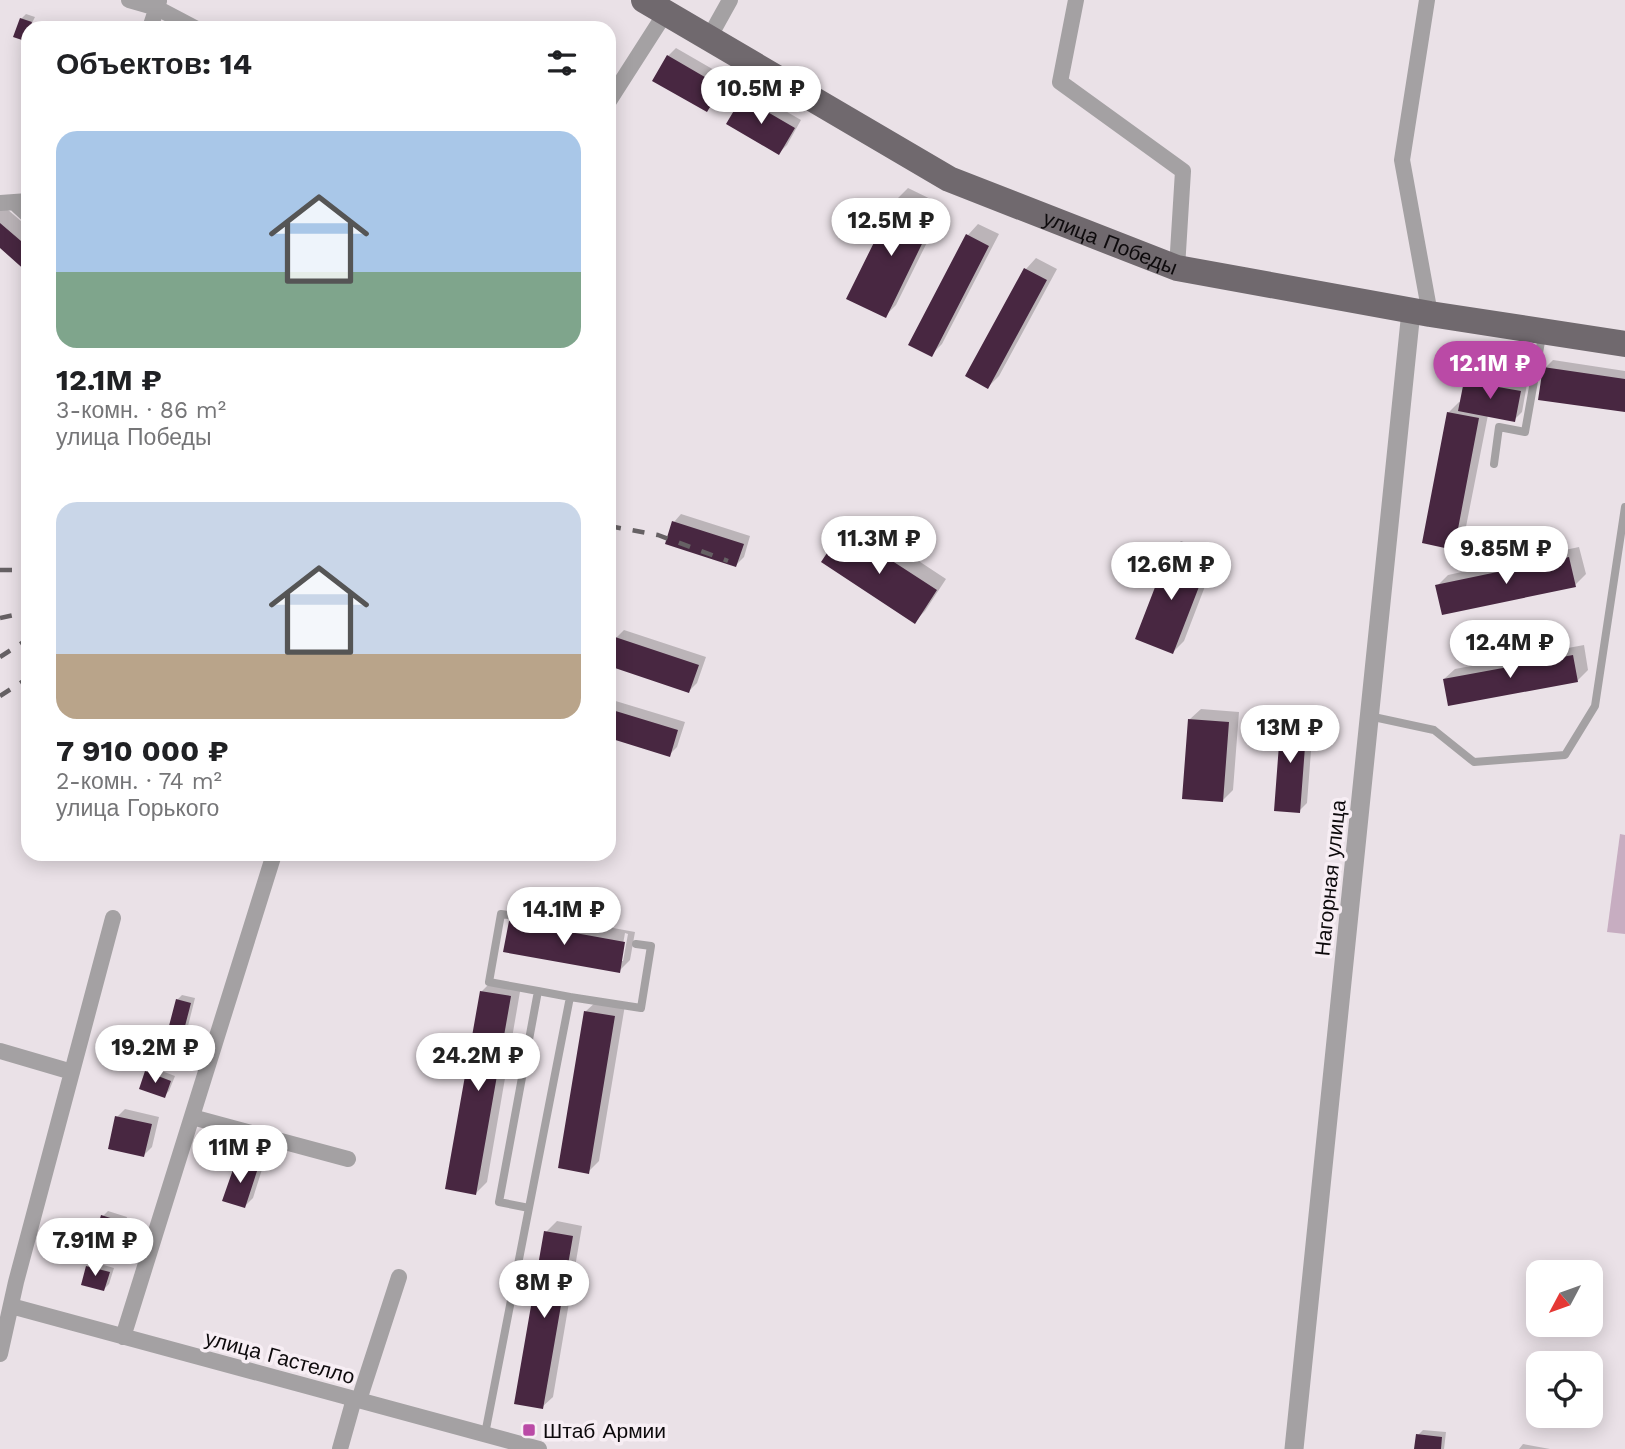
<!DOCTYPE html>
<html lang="ru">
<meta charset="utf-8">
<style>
:root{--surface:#fff;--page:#f6f6f6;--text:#202124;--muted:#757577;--accent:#ba4aa6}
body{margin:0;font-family:"Work Sans",sans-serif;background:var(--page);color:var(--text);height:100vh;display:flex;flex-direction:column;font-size:26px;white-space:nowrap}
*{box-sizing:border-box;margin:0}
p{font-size:23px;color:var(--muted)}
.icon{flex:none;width:38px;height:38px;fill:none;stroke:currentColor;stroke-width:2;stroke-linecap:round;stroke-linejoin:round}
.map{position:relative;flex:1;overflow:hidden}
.sheet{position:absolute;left:21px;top:21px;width:595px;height:840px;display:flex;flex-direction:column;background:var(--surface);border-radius:21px;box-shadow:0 4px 18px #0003}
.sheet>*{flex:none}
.needle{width:46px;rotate:229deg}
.controls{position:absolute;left:1526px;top:1260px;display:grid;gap:14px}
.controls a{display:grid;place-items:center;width:77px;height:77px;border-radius:14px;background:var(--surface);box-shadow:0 4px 18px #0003;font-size:35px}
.price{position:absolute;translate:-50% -60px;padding:0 16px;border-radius:24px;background:#fff;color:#222;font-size:23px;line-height:46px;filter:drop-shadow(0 2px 4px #0008)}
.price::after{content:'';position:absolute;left:50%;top:42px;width:21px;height:16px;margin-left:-10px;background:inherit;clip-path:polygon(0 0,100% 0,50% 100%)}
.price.current{background:var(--accent);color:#fff}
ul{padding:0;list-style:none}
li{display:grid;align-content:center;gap:14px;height:371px;padding:0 35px}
li span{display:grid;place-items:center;height:217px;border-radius:21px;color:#555}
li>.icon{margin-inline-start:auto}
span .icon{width:126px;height:126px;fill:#fffc;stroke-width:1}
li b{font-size:30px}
h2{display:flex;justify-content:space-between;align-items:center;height:84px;padding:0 35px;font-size:30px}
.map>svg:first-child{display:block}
.green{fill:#c7adc1}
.shadow{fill:#0003;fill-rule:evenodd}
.building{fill:#482741}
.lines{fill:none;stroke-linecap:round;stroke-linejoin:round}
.service{stroke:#a4a1a3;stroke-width:8}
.minor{stroke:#a4a1a3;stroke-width:16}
.tertiary{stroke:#a4a1a3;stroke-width:19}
.primary{stroke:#70696e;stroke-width:26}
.rail{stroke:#666164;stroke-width:4.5;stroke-dasharray:12 12;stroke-linecap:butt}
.poi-dot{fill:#ba4aa6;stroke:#f7eef4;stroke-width:2.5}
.labels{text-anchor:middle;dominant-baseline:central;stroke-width:7;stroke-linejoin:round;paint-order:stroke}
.street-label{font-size:21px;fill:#0d0a0c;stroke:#f7eef4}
.poi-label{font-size:21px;fill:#0d0a0c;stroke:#f7eef4;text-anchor:start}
</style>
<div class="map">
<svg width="1625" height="1449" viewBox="0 0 1625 1449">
<rect width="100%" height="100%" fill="#eae1e7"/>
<path class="green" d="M1620,834l5,1v99l-18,-2z"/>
<path class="shadow" d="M26,14l9,3 -11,22 -3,-20z
M676,48l52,30 -13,24 -8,8 -39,-54z
M751,91l50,29 -14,25 -8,8 -36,-54z
M908,188l37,18 -49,99 -11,11 12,-117z
M0,203l28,24v44l-28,-25z
M978,224l21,10 -57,110 -11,11 -20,-10 57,-110z
M1036,258l21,11 -58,107 -11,11 -21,-12 59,-106z
M1553,360l72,11v39l-80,-42z
M1473,373l54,11 -5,28 -8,8 -26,-5 -24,122 -11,11 -5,-135 11,-11 3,1 3,-22z
M681,514l69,22 -6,21 -8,8 -62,-43z
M855,519l91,60 -21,32 -11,11 -70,-92z
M1181,541l36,14 -33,86 -11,11 -3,-100z
M1579,547l7,27 -11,11 -138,1 11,-11z
M624,630l82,27 -9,26 -8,8 -80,-27 7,-26z
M1584,645l4,25 -11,11 -133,-2 11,-10z
M609,699l76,23 -8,25 -8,8 -60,-19z
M1201,709l38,3 -6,78 -11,11 -32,-82z
M1291,710l23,2 -7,91 -8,8 -16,-93z
M223,854h16l-3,4z
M521,911l114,21 -5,28 -11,11 -109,-49zM625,933l3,1 -5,27h-3z
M492,981l29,5 -34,196 -11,11 5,-201z
M182,995l13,3 -11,44 -5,5 -2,-47z
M597,1001l28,4 -26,156 -11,11 -2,-161z
M151,1067l24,9 -6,15 -5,5 -18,-24z
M125,1109l34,8 -7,30 -8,8 -27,-38z
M245,1154l20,6 -12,38 -8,8 -8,-44z
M108,1211l19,6 -4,15 -5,5 -15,-21z
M557,1221l25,5 -29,171 -11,10 4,-175z
M93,1262l21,6 -5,16 -5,5 -16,-22z
M1423,1430l23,2 -2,17h-28l2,-14z
M1523,1444l27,5h-31z"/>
<path class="building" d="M20,18l12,4 -7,19 -12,-4z
M667,55l55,32 -15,25 -55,-31z
M742,97l53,31 -16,27 -53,-31z
M896,198l39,19 -49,101 -40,-19z
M0,223l28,24v26l-28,-25z
M966,234l23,12 -57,111 -24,-12z
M1024,268l23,12 -59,109 -23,-13z
M1543,367l82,12v33l-87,-12z
M1464,381l57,10 -6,31 -57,-11z
M1447,412l32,6 -25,132 -32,-7z
M672,521l72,23 -8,23 -71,-23z
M843,529l94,61 -22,34 -94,-62z
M1169,551l38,15 -34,88 -38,-15z
M1569,557l7,30 -134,28 -7,-30z
M615,637l84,28 -10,28 -80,-27v-11z
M1573,655l5,27 -130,24 -5,-27z
M609,709l69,21 -8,27 -61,-19z
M1281,718l26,2 -7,93 -26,-2z
M1188,719l41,3 -6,80 -41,-3z
M509,921l116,21 -5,31 -117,-21z
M480,991l31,5 -35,199 -31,-6z
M176,999l15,4 -12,46 -15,-4z
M584,1011l31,5 -26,158 -31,-6z
M145,1071l26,10 -6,17 -26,-9z
M115,1116l37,8 -8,33 -36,-8z
M236,1161l22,7 -13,40 -23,-7z
M101,1215l22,7 -4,17 -23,-6z
M544,1231l29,5 -30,173 -29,-5z
M86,1266l24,6 -6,19 -23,-6z
M1416,1434l26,3 -1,12h-27z"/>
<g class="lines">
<path class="service" d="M1494,464l5,-37 26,5 17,-96
M1369,716l65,14 40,32 91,-7 30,-49 30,-199
M523,917l-22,-3 -12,68 49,9
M570,997l71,11 10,-62 -15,-2
M485,1434l85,-437 -32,-6 -39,211 30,6"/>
<path class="minor" d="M129,0l28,8 38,20
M1076,0l-16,82 123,89 -6,97
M1427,0l-25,160 28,154
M150,28l9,-27
M710,36l20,-36
M609,101l57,-89
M0,203l28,-2
M15,203l13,12
M0,1051l72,21
M192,1117l156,42
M11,1306l528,143
M123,1337l151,-483
M0,1354l16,-72 97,-364
M359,1400l40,-123
M340,1449l14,-50"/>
<path class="tertiary" d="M1294,1449l117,-1138"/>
<path class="primary" id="s1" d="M644,0l305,179 228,89 253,46 195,30"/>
<path class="rail" d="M609,526l49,9 70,26
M0,570h28
M0,618l28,-6
M0,657l28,-18
M0,696l28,-18"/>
</g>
<rect class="poi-dot" x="522" y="1423" width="14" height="14" rx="3.5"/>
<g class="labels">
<g class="street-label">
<text stroke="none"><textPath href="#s1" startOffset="527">улица Победы</textPath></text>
<text transform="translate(1330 878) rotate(-84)">Нагорная улица</text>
<text transform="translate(280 1357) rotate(15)">улица Гастелло</text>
</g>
<g class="poi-label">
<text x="543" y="1430">Штаб Армии</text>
</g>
</g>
</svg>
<div class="controls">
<a><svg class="needle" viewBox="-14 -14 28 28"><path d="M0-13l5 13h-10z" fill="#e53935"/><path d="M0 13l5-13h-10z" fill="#757577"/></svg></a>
<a><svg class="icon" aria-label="locate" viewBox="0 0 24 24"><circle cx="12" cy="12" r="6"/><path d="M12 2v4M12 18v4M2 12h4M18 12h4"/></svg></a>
</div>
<b class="price" style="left:761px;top:126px">10.5M ₽</b>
<b class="price" style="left:891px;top:258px">12.5M ₽</b>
<b class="price current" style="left:1490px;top:401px">12.1M ₽</b>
<b class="price" style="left:879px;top:576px">11.3M ₽</b>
<b class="price" style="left:1506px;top:586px">9.85M ₽</b>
<b class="price" style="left:1171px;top:602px">12.6M ₽</b>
<b class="price" style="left:1510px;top:680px">12.4M ₽</b>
<b class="price" style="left:1290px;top:765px">13M ₽</b>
<b class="price" style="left:564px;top:947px">14.1M ₽</b>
<b class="price" style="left:155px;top:1085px">19.2M ₽</b>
<b class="price" style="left:478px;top:1093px">24.2M ₽</b>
<b class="price" style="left:240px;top:1185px">11M ₽</b>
<b class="price" style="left:95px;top:1278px">7.91M ₽</b>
<b class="price" style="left:544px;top:1320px">8M ₽</b>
<section class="sheet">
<h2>Объектов: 14<svg class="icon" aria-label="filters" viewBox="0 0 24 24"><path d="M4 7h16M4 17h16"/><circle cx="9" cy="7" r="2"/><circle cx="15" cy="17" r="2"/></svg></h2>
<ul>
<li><span style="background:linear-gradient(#a9c7e8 65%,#7fa58c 0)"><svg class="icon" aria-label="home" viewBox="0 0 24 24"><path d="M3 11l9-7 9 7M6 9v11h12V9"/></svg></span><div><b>12.1M ₽</b><p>3-комн. · 86 m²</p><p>улица Победы</p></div></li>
<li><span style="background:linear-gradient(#c9d6e8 70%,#b9a48a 0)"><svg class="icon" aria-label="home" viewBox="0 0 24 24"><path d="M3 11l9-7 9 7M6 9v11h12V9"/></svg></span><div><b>7 910 000 ₽</b><p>2-комн. · 74 m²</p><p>улица Горького</p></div></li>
</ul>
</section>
</div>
